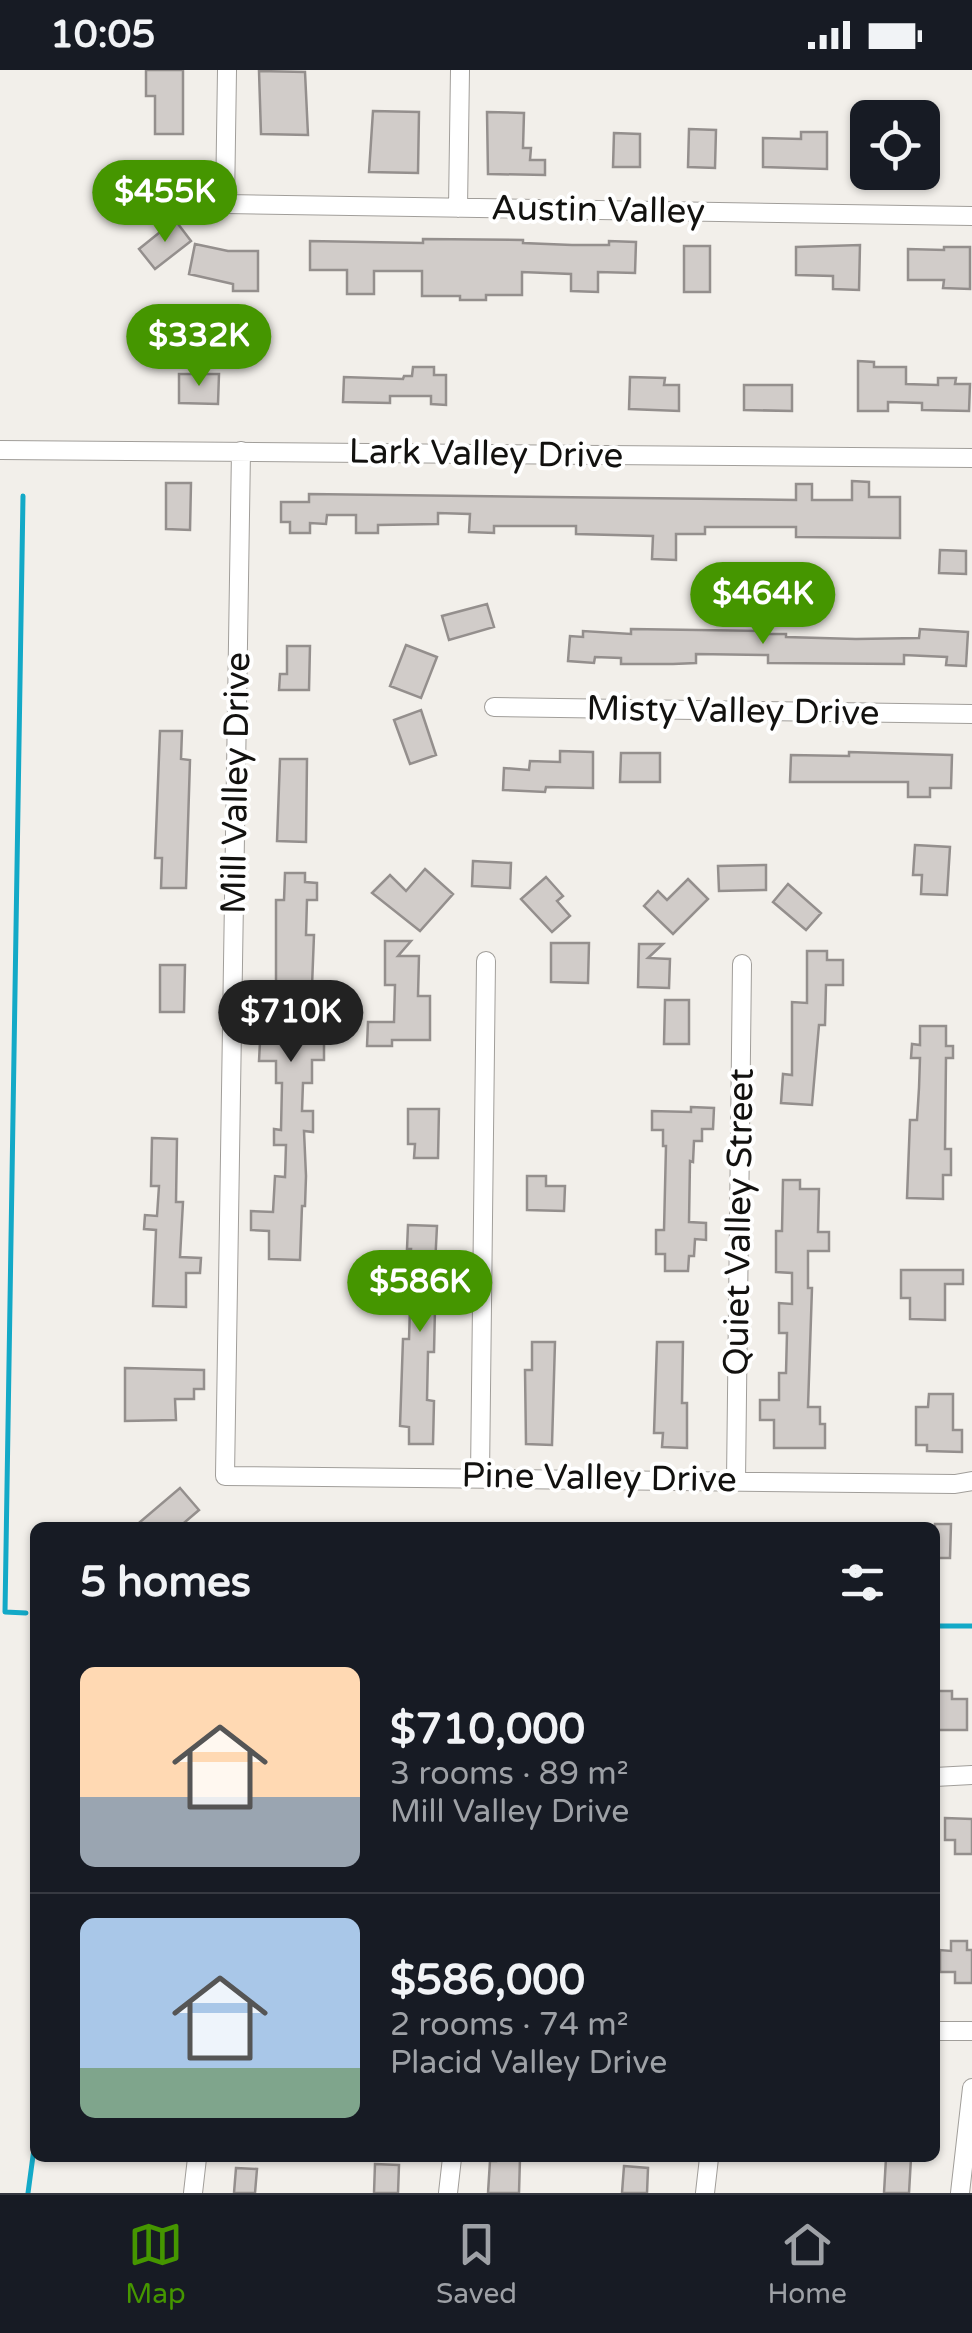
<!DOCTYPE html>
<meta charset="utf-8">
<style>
:root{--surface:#171b24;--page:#20242c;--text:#f1f3f6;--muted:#9ea1a6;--line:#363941;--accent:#459600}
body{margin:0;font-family:"Varela Round",sans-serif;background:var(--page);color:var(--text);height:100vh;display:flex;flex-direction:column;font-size:38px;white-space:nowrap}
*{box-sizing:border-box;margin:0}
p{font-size:32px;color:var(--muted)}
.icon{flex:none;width:55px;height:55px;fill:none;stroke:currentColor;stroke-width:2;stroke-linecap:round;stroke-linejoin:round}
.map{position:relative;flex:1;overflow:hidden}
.details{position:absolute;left:30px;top:1452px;width:910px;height:640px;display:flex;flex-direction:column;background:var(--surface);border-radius:15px;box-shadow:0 2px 8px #0004}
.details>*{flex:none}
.fabs{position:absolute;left:850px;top:30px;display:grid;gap:20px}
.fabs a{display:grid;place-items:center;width:90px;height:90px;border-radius:15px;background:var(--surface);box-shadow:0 2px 8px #0004;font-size:50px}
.price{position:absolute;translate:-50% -85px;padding:0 22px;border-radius:35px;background:var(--accent);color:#fff;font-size:32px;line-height:65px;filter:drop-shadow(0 2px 5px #0008)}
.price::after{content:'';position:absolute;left:50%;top:60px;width:30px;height:22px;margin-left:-15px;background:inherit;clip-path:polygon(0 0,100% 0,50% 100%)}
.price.active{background:#222;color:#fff}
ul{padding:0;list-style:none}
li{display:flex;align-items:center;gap:30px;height:250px;padding:0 50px}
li+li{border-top:2px solid var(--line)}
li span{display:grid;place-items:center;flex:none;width:280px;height:200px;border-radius:15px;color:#555}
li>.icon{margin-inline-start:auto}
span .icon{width:120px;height:120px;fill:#fffc;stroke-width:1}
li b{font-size:42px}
h2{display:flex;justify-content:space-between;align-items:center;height:120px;padding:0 50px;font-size:42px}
.status{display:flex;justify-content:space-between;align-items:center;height:70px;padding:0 50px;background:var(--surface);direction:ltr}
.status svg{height:28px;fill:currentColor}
.tabs{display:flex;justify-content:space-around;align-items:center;height:140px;border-top:2px solid var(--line);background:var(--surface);font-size:28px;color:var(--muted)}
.tabs a{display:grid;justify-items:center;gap:5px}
.tabs .active{color:var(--accent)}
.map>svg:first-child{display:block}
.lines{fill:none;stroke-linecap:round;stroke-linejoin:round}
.stream{stroke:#13a9c7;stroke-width:5}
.building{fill:#d1ccc9;stroke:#948f8d;stroke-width:2.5}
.street-casing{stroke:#a19e9a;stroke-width:20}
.street{stroke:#fff;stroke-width:18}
.labels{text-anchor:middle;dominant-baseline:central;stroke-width:8;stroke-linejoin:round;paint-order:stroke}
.street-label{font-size:35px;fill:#12110f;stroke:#fff}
</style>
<div class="status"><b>10:05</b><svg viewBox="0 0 49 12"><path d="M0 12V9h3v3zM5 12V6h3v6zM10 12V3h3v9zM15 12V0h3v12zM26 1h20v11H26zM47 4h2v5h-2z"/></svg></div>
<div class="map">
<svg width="972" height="2123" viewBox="0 0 972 2123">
<rect width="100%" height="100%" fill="#f2efea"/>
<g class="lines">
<path class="stream" d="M23,426l-18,1116 21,1
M935,1556h37
M28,2123l7,-52"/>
</g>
<path class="building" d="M146,0h37v64h-28v-38h-9z
M259,1l46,1 3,63 -47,-1z
M373,41l46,1 -1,61 -49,-1z
M487,42l37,1 -1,35h8l-1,12h15v15l-57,-1z
M922,54h16v47h-16z
M689,59l27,1 -1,38 -27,-1z
M801,62h26v37l-64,-2v-29l38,1z
M614,63l26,1v33h-27z
M175,150l16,21 -36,28 -16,-20z
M423,169l100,1v3l49,2h37v-4l27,1 -1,31 -37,-1v20l-27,-1v-17l-49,-2v23h-36v5h-26v-4h-38v-25h-48v23h-27v-24h-37v-29l113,2z
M195,174l33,7h30v40h-25v-7l-44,-10z
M860,175l-1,45 -26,-1v-13l-37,-1v-28z
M684,176h26v46h-26z
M944,177h26v42l-27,-1 1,-8h-36v-31l36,1z
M858,291l16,1v5h32v17l32,1v-7h18l-1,6h15l-1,27 -47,-1v-7l-34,-1v9h-30z
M413,297h21v8h12v30l-15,-1v-8h-41v7l-47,-1 1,-25 59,2 1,-3h8z
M179,304h40l-1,30 -39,-1z
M630,307l35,1 -1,7h15v26l-50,-2z
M744,315h48v26l-48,-1z
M852,411l17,1v15h31v41l-104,-1v-10h-91v7h-29v26l-24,-1 1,-23 -77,-2v-8h-82v7l-25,-1 1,-18 -32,-1v11l-60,1v8h-22v-18h-29l-1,9 -16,-1v10h-20v-11h-9v-20h28v-8l487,6v-16h16v16h40z
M166,413h25l-1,47 -24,-1z
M940,480l26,1v23l-27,-1z
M487,534l7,23 -45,13 -7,-24z
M631,559l135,2v3h20v3l70,2 63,-1 1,-9 48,3 -2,34 -20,-1 1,-8 -43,-2v9l-136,-1v-8l-72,-1v9l-23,1h-52v-6l-26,-1 -1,6 -26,-2 2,-25 13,1v-6l48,3z
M406,575l31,12 -16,41 -31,-12z
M287,576h23l-1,44h-30l1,-16h7z
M421,640l15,45 -26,9 -16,-44z
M160,661h22l-1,28 9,1 -4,128h-25l1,-30h-7z
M560,681l33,1v36l-47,-1 -1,5 -42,-2 1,-22 25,2 1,-9 30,1z
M849,682l103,3 -1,33h-21v9h-22v-15h-118l1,-27 58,1z
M621,683h39v29h-40z
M280,689h27l-1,83 -29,-1z
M915,775l35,2 -3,48 -26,-1 1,-19h-9z
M473,791l38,2 -1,25 -38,-2z
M766,795v25l-47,1 -1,-25z
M425,799l28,25 -33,37 -48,-38 18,-18 16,16z
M285,803h20v9l12,1v17h-10l-1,35h8l-3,77h-7l-1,30 21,1v17h-12v23h-9l-1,28h11v21l-9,-1 2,45 -1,30h-3l-2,54 -31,-1v-28l-18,-1v-19l22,1 2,-36 10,1 1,-32h-12v-16l7,1 1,-47h-6v-22h-17l1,-19h16v-142h8z
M546,807l17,19 -6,5 13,15 -18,16 -31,-33z
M688,809l20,20 -35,35 -29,-28 14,-15 9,9z
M788,814l33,29 -15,17 -33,-28z
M385,871h26l-13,15h21l-1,40h12v44h-38v6h-25l1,-24h26l1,-37h-10z
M551,873h38l-1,40 -37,-1z
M639,874h24l-15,14 22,1 -1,29 -31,-1z
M807,881h20v9h16v25h-17l-1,40h-6l-7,80 -31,-2 2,-29 9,1v-73l15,1z
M160,895h25l-1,47h-24z
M665,930h24v44h-25z
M920,956h26v20h7v12h-7l-1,91h6v26h-8v24l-36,-1 3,-78h7l2,-32 1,-30h-9l1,-14 8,1z
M691,1037l23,1 -1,21h-11v12h-8l-1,21 -3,-1 -1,61 17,1v17l-11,-1 -1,17h-5l-1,15h-23v-17h-9v-24h8l2,-84h-3v-16h-11v-19l39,1z
M408,1039h31l-1,49h-24l1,-14h-7z
M152,1068l25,1 -1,63h7l-3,55 21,1 -1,15h-14v34l-33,-1 3,-76 -12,-1 1,-14 12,1 2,-30h-8z
M527,1106h19v10h19l-1,25 -37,-1z
M783,1110h17v9h19l-1,43h11v19h-21v37h4l-4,119h12v17h5v24h-51v-28h-14v-20h19v-27h7l1,-40h-8v-30l13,1v-31l-16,-1v-41h6z
M408,1155l29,1 -3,59h7l-1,23h-5l-1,44h-6l-1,48 7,1 -1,43h-24v-17l-9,-1 3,-87h6l1,-31 -8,-1 1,-16h5l3,-42h-4z
M901,1200h62v14h-18v36l-35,-1v-21h-9z
M532,1272h23l-3,103 -26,-1 -1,-74h7z
M657,1272h26l-1,61h5v45l-25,-1 1,-14h-9z
M125,1298l79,2v19h-10v10h-19l1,21 -51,1z
M929,1324h24v36h9v22l-35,-1v-6h-11v-38h12z
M180,1418l19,22 -21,18h-45z
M935,1454h16l-1,34h-15z
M935,1621h17v8h15v31h-32z
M945,1748l27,1v35h-17v-14h-10z
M951,1871h16v9h5v33h-17v-11h-15v-22l11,1z
M496,2088h24l-1,35h-31l2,-32h6z
M886,2088h25l-2,35h-25z
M375,2094l24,1 -1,28h-24z
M624,2096l24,2 -1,25h-25z
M236,2098l21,1 -2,24h-21z"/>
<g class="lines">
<defs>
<path id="street" d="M227,0l-2,134 747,12
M458,138l2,-138
M0,380l972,8
M241,381l-16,1025 730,8 17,-3
M494,637l478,7
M480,1406l6,-515
M736,1411l6,-517
M935,1707l37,-2
M935,1961h37
M193,2123l4,-35
M448,2123l4,-35
M705,2123l4,-35
M960,2123l12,-105"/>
</defs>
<use href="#street" class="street-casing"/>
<use href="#street" class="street"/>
</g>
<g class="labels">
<g class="street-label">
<text transform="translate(598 140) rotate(1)">Austin Valley</text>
<text transform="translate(486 384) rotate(1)">Lark Valley Drive</text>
<text transform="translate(733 641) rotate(1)">Misty Valley Drive</text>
<text transform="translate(236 713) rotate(-89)">Mill Valley Drive</text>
<text transform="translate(739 1152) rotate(-89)">Quiet Valley Street</text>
<text transform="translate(599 1408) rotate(1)">Pine Valley Drive</text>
</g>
</g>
</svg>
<div class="fabs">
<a><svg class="icon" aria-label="locate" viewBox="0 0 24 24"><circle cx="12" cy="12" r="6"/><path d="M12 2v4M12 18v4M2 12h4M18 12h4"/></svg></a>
</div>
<b class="price" style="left:165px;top:175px">$455K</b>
<b class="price" style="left:199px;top:319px">$332K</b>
<b class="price" style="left:763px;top:577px">$464K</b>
<b class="price active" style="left:291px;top:995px">$710K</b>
<b class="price" style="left:420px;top:1265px">$586K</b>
<section class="details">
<h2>5 homes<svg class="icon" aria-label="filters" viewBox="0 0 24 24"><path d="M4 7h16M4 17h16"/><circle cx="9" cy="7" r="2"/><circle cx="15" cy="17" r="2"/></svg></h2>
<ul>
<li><span style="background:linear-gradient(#ffd9b3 65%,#9aa5b1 0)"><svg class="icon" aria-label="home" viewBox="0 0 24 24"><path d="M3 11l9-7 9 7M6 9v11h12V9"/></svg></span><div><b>$710,000</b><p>3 rooms · 89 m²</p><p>Mill Valley Drive</p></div></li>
<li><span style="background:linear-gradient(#a9c7e8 75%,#7fa58c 0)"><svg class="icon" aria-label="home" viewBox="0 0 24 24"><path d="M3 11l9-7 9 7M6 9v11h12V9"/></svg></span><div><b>$586,000</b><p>2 rooms · 74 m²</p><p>Placid Valley Drive</p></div></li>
</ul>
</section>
</div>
<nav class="tabs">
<a class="active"><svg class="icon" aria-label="map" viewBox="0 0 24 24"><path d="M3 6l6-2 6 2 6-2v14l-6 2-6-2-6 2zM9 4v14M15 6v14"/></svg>Map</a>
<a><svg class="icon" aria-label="saved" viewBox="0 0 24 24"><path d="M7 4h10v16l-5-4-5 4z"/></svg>Saved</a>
<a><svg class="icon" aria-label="home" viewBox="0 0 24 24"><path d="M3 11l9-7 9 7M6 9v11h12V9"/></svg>Home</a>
</nav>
